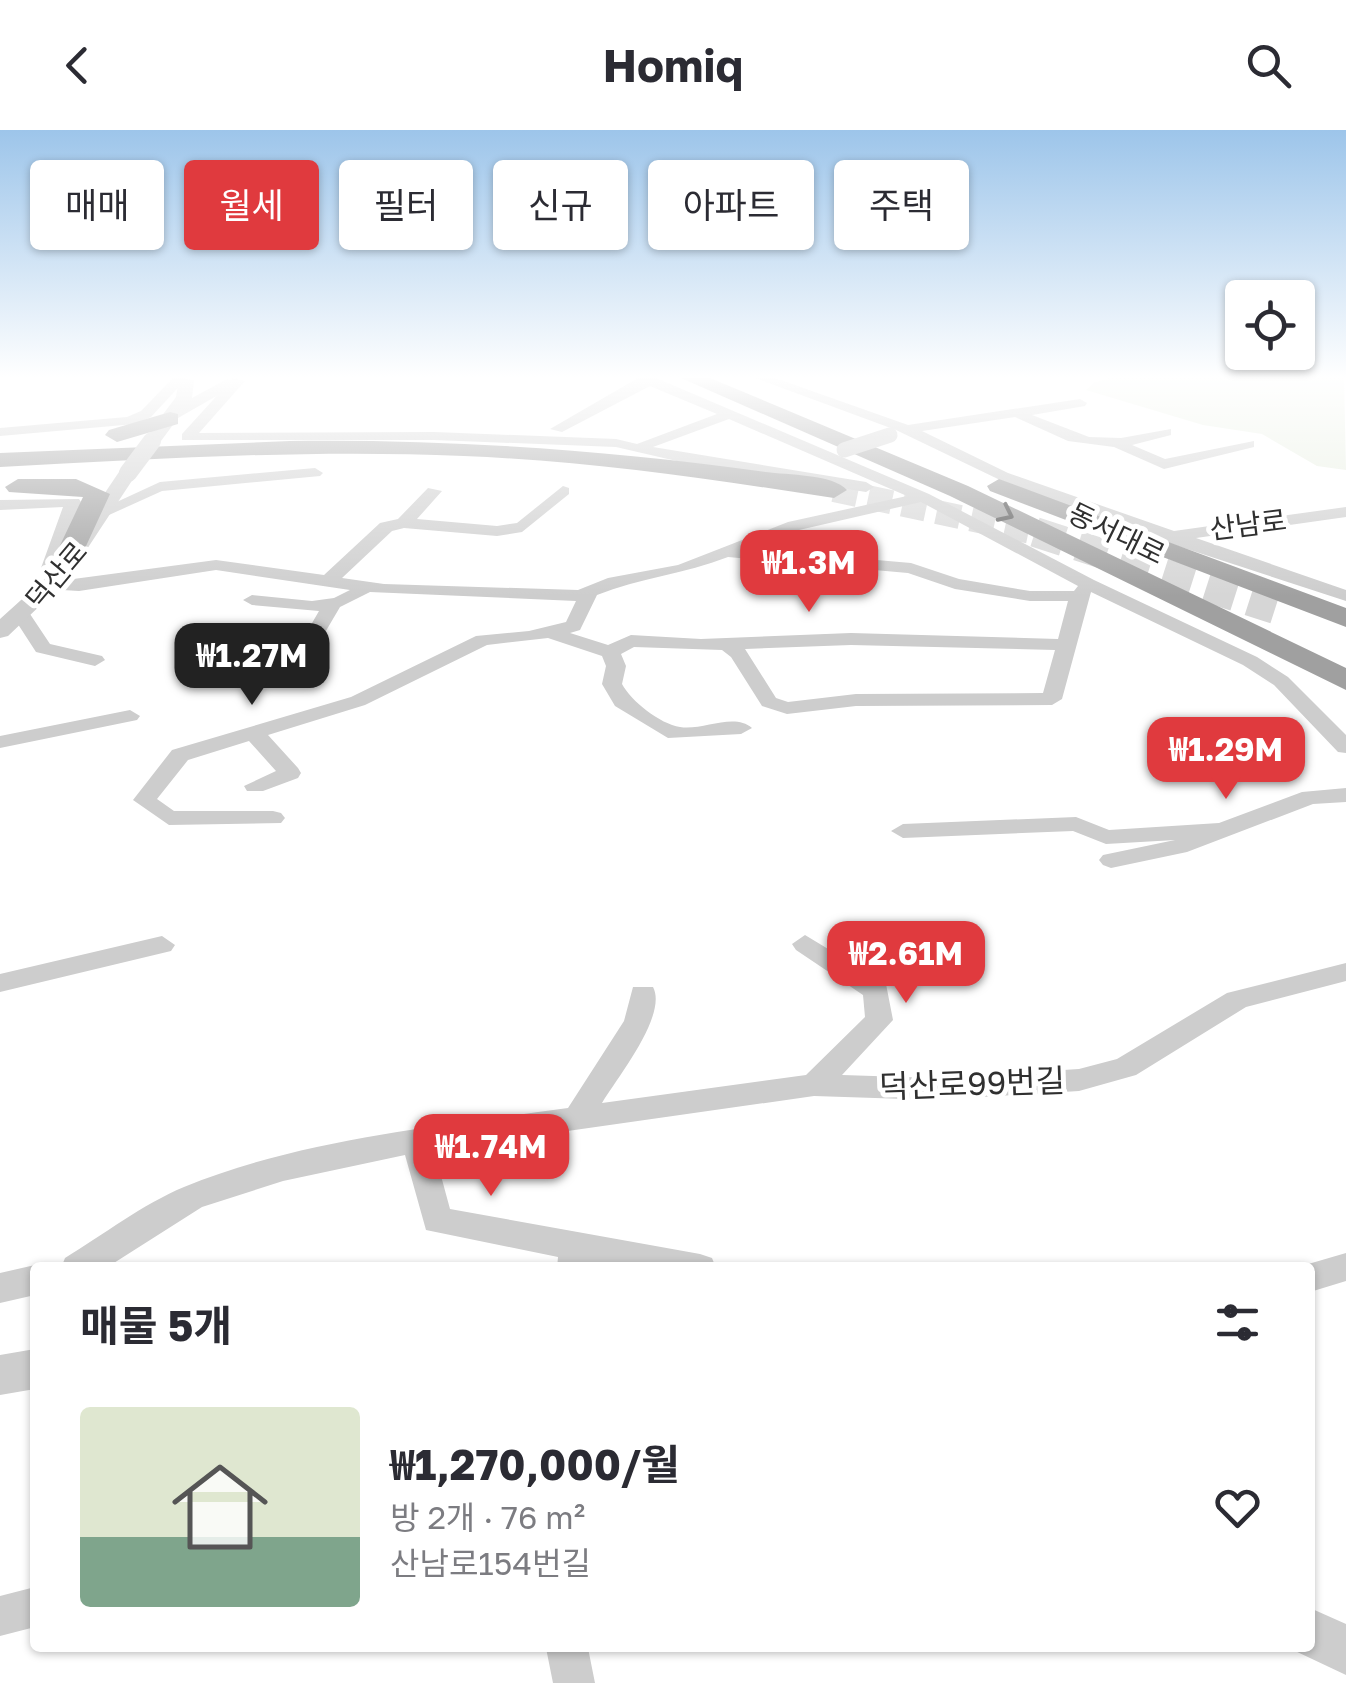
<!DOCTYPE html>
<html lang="ko">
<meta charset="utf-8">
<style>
:root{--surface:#fff;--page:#f2f2f3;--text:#2b2b33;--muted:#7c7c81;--accent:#e03a3e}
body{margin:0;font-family:"Golos Text","Noto Sans KR",sans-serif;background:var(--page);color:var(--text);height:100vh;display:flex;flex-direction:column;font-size:38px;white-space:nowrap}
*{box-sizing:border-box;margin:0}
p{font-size:32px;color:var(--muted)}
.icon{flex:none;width:55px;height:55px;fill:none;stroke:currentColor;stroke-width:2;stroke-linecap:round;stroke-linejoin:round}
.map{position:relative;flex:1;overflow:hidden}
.panel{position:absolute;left:30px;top:1132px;width:1285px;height:390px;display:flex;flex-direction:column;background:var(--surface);border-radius:10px;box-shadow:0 2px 8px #0004}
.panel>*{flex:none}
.guide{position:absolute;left:30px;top:30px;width:1288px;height:90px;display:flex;gap:20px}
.controls{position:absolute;left:1225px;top:150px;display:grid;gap:20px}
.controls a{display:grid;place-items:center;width:90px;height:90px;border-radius:10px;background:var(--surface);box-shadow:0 2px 8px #0004;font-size:50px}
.price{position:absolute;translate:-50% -85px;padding:0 22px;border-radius:20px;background:var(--accent);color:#fff;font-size:32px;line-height:65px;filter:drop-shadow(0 2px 5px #0008)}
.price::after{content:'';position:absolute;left:50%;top:60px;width:30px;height:22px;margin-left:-15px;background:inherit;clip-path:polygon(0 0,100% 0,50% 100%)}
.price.selected{background:#222;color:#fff}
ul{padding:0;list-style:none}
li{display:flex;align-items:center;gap:30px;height:250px;padding:0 50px}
li span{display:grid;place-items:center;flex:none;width:280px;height:200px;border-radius:10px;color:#555}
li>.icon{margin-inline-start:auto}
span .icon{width:120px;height:120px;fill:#fffc;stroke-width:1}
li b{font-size:42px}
h2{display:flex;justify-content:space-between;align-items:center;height:120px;padding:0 50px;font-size:42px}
.pill{padding:0 35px;border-radius:10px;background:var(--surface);box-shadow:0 2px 8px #0004;font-size:35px;line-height:90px}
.pill.selected{background:var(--accent);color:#fff}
header{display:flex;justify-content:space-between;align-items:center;height:130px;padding:0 50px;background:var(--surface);font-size:45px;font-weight:700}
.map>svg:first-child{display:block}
.green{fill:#e6eddf}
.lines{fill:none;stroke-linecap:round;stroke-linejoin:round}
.trunk-tunnel-far1{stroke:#d6d6d6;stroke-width:24;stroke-dasharray:24 11;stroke-linecap:butt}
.trunk-tunnel{stroke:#d6d6d6;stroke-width:30;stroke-dasharray:30 15;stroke-linecap:butt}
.minor{fill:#cdcdcd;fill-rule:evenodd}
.tertiary{fill:#cdcdcd;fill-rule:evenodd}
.trunk{fill:#a0a0a0;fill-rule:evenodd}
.minor-bridge{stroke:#cdcdcd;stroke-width:15}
.tertiary-bridge{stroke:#cdcdcd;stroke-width:18}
.oneway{stroke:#575757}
.labels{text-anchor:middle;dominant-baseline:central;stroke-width:10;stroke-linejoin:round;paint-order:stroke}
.far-street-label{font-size:28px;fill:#303030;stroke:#fff}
.street-label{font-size:32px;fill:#303030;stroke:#fff}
</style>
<header><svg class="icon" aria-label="back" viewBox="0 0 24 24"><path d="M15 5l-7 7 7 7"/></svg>Homiq<svg class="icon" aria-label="search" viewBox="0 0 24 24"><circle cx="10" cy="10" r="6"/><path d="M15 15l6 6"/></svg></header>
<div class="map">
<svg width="1346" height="1553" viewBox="0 0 1346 1553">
<rect width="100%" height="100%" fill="#fff"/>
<path class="green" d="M1111,248h233l2,92 -29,-4 -55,-32 -59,-9 -117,-35 9,-8z"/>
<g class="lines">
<path class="trunk-tunnel-far1" d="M834,360l211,45"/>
<path class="trunk-tunnel" d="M1035,402l240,77"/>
<path class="minor" d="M173,248h14l-36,39 -16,7 -135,12v-8l127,-11 14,-6z
M233,248l12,3 -46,52 235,-1 182,7 21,5 80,-30 -67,-28 -88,46 -12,-3 88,-51h18l273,116 165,86 163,77 31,20 58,58v18l-8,-1 -64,-67 -31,-20 -152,-73 -29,107 -10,6 -196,1 -69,8 -25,-8 -31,-49 -9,-7 -88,-3 -13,7 5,12 -4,18c9,17 38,40 58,43 22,4 54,-15 72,1l-11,6 -73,4 -53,-32 -13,-22 4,-18 -4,-10 -54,-18 -61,7 -122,60 -97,30 30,33 3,5 -3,5 -35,13h-16l-3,-5 32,-15 -27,-30 -61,19 -31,39 17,12h99l8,2 4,5 -4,5 -112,2 -36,-25 39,-50 179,-53 125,-61 53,-5 37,-9 10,-21 -206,-9 -30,15 -20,34 -7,2 -9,-6 15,-26 -67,-6 -9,-5 9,-5 60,6 22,-3 16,-8 -134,-20 -137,21 -33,-2 -3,-4 9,-5 -11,-12 22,-61 -63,3v-10l79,-1 2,3 -22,65 9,10 -2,3 150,-20 108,15 56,-52 18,-4 30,-31 14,3 -25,28 80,7 20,-3 46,-37 6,2v6l-47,38 -25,4 -93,-8 -12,3 -50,47 42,6 194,6 30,-12 70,-13 110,-43 119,-26 -178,-77 -76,28 213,35 8,5 -8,5 -185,-30 -65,-15 -182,-7h-252v-6zM921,372l157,84 -4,5h-44l-71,-12 -48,-16 -161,-14 49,-19zM728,427l180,16 47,16 75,12h38l-10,38 -207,-6 -150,6 -70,-4 -23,10 -38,-12 10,-3 17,-35c42,-17 88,-21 131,-38zM851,515l204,5 -12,43 -187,1 -68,8 -12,-4 -31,-49z
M755,248h20l133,47 172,-26 7,4 -2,3 -53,9 57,22 32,1 50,-9v6l-39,10 33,14 89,-18v6l-90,22 -50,-22 -46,-6 -53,-24 -93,14 86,42 166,58 172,-24v10l-150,21 150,52v11l-208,-68 -140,-54 -102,-49z
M315,338l8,5 -3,3 -158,15 -53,24 -14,-3 65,-30z
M21,479l7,2 22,33 52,12 3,4 -10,6 -59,-14 -24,-37z
M130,580l10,6 -3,4 -137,28v-12z
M1346,658v14l-33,2 -126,48 -76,16 -8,-3 -4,-5 4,-5 72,-15 -69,4 -33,-13 -170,7 -12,-7 12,-7 173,-7 33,13 110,-7 83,-31z
M805,805l81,49 7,36 -51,55 94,3 143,-9 38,-10 110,-66 119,-30v18l-100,26 -110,68 -57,16 -143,9 -122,-4 -380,54 16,59 250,45 12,4 4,10h-103l-23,-4v4h-33l1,-11 -132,-27 -21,-75 -122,26 -81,26 -96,61h-45l4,-10c38,-23 78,-54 119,-71 120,-49 257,-61 384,-79l56,-87 9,-34h20c15,28 -36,91 -51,116l204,-28 59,-58 -2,-22 -67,-45 -4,-6z
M162,806l13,9 -4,6 -171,41v-18z
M1346,1123v28l-36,11v-24l-12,-1z
M35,1135l6,3h-6v27l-35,8v-30z
M35,1457v40l-35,9v-40z
M546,1518h42l7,35h-42z"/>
<path class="tertiary" d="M179,248l15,2 -2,18 35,-19 14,3 -63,36 -20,27h-12l-3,-4 33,-44z
M121,339l16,4 -71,108 -58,55 -8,2v-19l51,-46z
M35,1219v40l-35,6v-40z
M1310,1478l36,16v51l-53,-25 17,-2z"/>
<path class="trunk" d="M681,248h29l258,108 378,182v22l-396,-194z
M170,282l8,2v10l-61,18 -12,-7 4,-5z
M290,311c160,-2 317,9 476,31 21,3 67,2 81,18l-13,8c-123,-19 -246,-37 -370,-42 -155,-7 -310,3 -464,11v-14z
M18,349h58l34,15 -41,89h-20l-4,-6 38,-80 -74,-5 -4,-5z
M999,349l347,129v19l-356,-136 -3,-5z"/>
<path class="minor-bridge" d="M844,320l46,-15"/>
<path class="tertiary-bridge" d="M128,343l24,-32"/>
</g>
<defs><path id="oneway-chevron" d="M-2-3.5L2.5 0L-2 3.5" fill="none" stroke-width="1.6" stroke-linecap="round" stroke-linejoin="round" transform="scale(2.5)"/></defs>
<use class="oneway" href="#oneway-chevron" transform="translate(1006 384) rotate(26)"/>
<linearGradient id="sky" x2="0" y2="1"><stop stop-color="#9dc5ea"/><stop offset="0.53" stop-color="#fff"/><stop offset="1" stop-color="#fff" stop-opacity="0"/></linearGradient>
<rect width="1346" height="466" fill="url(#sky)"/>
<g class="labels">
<g class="far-street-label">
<text transform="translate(1248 394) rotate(-7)">산남로</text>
<text transform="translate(1117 403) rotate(26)">동서대로</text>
<text transform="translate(56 445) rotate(-50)">덕산로</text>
</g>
<g class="street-label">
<text transform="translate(972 953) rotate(-2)">덕산로99번길</text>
</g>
</g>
</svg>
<div class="controls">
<a><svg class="icon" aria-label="locate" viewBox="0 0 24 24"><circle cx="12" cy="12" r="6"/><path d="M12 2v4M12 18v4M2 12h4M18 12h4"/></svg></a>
</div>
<b class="price" style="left:809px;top:485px">₩1.3M</b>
<b class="price selected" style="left:252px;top:578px">₩1.27M</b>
<b class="price" style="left:1226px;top:672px">₩1.29M</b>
<b class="price" style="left:906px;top:876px">₩2.61M</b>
<b class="price" style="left:491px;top:1069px">₩1.74M</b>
<div class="guide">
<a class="pill">매매</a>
<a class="pill selected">월세</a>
<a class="pill">필터</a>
<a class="pill">신규</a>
<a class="pill">아파트</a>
<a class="pill">주택</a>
</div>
<section class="panel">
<h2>매물 5개<svg class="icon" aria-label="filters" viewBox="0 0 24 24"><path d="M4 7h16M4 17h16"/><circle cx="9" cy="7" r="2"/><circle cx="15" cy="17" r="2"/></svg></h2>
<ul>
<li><span style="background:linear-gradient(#dfe7d0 65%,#7fa58c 0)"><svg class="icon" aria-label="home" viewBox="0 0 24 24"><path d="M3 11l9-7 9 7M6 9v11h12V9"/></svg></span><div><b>₩1,270,000/월</b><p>방 2개 · 76 m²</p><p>산남로154번길</p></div><svg class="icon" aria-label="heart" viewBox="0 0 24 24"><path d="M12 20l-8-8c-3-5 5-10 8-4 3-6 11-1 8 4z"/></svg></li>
</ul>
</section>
</div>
